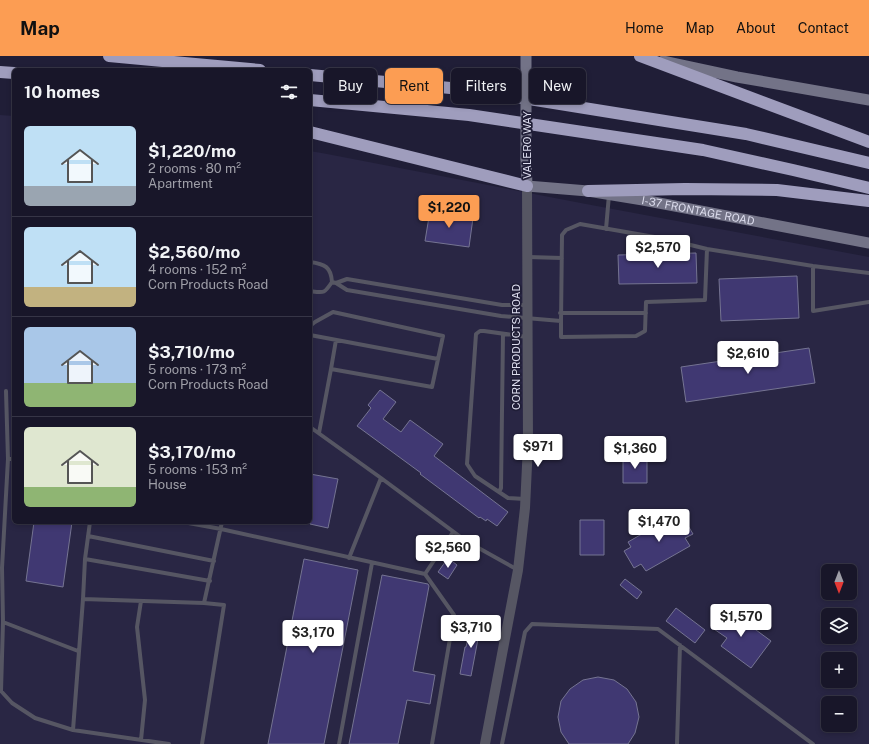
<!DOCTYPE html>
<meta charset="utf-8">
<style>
:root{--surface:#181629;--page:#211f31;--text:#f1f3f6;--muted:#9f9fa8;--line:#363546;--accent:#fc9d53}
body{margin:0;font-family:"Public Sans",sans-serif;background:var(--page);color:var(--text);height:100vh;display:flex;flex-direction:column;font-size:15px;white-space:nowrap}
*{box-sizing:border-box;margin:0}
p{font-size:13px;color:var(--muted)}
.icon{flex:none;width:22px;height:22px;fill:none;stroke:currentColor;stroke-width:2;stroke-linecap:round;stroke-linejoin:round}
.map{position:relative;flex:1;overflow:hidden}
.sheet{position:absolute;left:12px;top:12px;width:300px;height:456px;display:flex;flex-direction:column;background:var(--surface);border-radius:6px;box-shadow:0 2px 6px #0003,0 0 0 1px var(--line)}
.sheet>*{flex:none}
.guide{position:absolute;left:324px;top:12px;width:380px;height:36px;display:flex;gap:8px}
.needle{width:26px;rotate:180deg}
.controls{position:absolute;left:821px;top:508px;display:grid;gap:8px}
.controls a{display:grid;place-items:center;width:36px;height:36px;border-radius:6px;background:var(--surface);box-shadow:0 2px 6px #0003,0 0 0 1px var(--line);font-size:20px}
.price{position:absolute;translate:-50% -34px;padding:0 9px;border-radius:4px;background:#fff;color:#222;font-size:13px;line-height:26px;filter:drop-shadow(0 1px 2px #0008)}
.price::after{content:'';position:absolute;left:50%;top:24px;width:12px;height:9px;margin-left:-6px;background:inherit;clip-path:polygon(0 0,100% 0,50% 100%)}
.price.current{background:var(--accent);color:#111}
ul{padding:0;list-style:none}
li{display:flex;align-items:center;gap:12px;height:100px;padding:0 12px}
li+li{border-top:1px solid var(--line)}
li span{display:grid;place-items:center;flex:none;width:112px;height:80px;border-radius:6px;color:#555}
li>.icon{margin-inline-start:auto}
span .icon{width:48px;height:48px;fill:#fffc;stroke-width:1}
li b{font-size:17px}
h2{display:flex;justify-content:space-between;align-items:center;height:48px;padding:0 12px;font-size:17px}
.pill{padding:0 14px;border-radius:6px;background:var(--surface);box-shadow:0 2px 6px #0003,0 0 0 1px var(--line);font-size:14px;line-height:36px}
.pill.current{background:var(--accent);color:#111}
header{display:flex;align-items:center;gap:24px;box-sizing:border-box;height:56px;padding:0 20px;background:var(--accent);color:#111}
header strong{font-size:19px}
nav{display:flex;gap:22px;margin-inline-start:auto;font-size:14px}
.map>svg:first-child{display:block}
.built{fill:#292644;fill-rule:evenodd}
.building{fill:#403872;stroke:#757492}
.lines{fill:none;stroke-linecap:round;stroke-linejoin:round}
.service{stroke:#565663;stroke-width:4}
.tertiary{stroke:#565663;stroke-width:10}
.secondary{stroke:#737387;stroke-width:11}
.motorway{stroke:#9f9dbd;stroke-width:12}
.secondary-bridge{stroke:#737387;stroke-width:11}
.labels{text-anchor:middle;dominant-baseline:central;stroke-width:3.5;stroke-linejoin:round;paint-order:stroke}
.street-label{font-size:11px;fill:#dcdced;stroke:#201e37}
</style>
<header>
<strong>Map</strong>
<nav><a>Home</a><a>Map</a><a>About</a><a>Contact</a></nav>
</header>
<div class="map">
<svg width="869" height="688" viewBox="0 0 869 688">
<rect width="100%" height="100%" fill="#201e37"/>
<path class="built" d="M0,59l14,1v406h296v-371l17,3 259,50 283,53v487h-869zM828,515h22v22h-22zM828,559h22v22h-22zM828,603h22v22h-22zM828,647h22v22h-22z"/>
<path class="building" d="M430,155l43,7 -4,29 -44,-6z
M696,197l1,30 -78,1 -1,-29z
M797,220l2,42 -78,3 -2,-42z
M809,292l6,35 -129,19 -5,-35z
M380,334l16,12 -13,17 18,13 9,-12 33,24 -9,12 74,56 -11,14 -10,-7 -1,2 -6,-4 -1,1 -59,-44 1,-1 -64,-47 14,-18 -3,-3z
M623,400h24v27h-24z
M310,418l28,5 -10,49 -18,-4z
M680,456l13,22 -8,4 5,8 -44,25 -5,-7 -7,4 -10,-17 7,-4 -3,-5z
M580,464h24v35h-24z
M34,466h38l-9,65 -37,-6z
M448,502l9,7 -9,14 -10,-7z
M304,503l54,11 -34,174h-56z
M382,519l46,9 1,2 -16,85 22,4 -5,29 -23,-4 -9,44h-49z
M625,523l17,13 -5,7 -17,-14z
M676,552l29,22 -10,13 -29,-22z
M726,552l45,33 -20,27 -30,-22 6,-8 -16,-11z
M472,565l9,2 -10,53 -11,-2 5,-27h1z
M598,621l16,3 13,9 9,13 3,15 -4,16 -7,11h-59l-8,-12 -3,-15 3,-16 9,-12 13,-9z"/>
<g class="lines">
<path class="service" d="M606,173l3,-34
M528,201l34,1
M310,206c15,2 21,5 22,20
M813,210v45l56,-9
M336,227l11,7 154,26 60,5 1,-86 4,-5 14,-6 86,15 41,10 106,17 56,7
M310,235c14,2 14,3 22,-9l4,1 11,-4 155,26h25
M560,257h86
M561,265v16l75,-1 9,-5 1,-29 59,-2 2,-51
M310,270l5,-4 18,-10 110,24 -11,51 -101,-18 -12,64
M310,279l128,24
M331,313l5,-29
M6,335l2,68
M310,371l71,51 85,63 52,29
M14,403h-6l-6,109 1,54 75,29
M499,436l2,-4 2,-154
M525,443l-17,-1 -33,-22 -8,-12 9,-130 4,-3h4l43,6
M183,466l38,7 204,45 29,41 -22,129
M88,480l126,25
M349,502l32,-80
M85,503l125,22
M425,518l28,-42
M83,543l2,-40 5,-37
M141,545l-4,26 8,73 -4,40
M3,566l-2,69 11,12 23,15 38,12
M169,688l-96,-14 10,-131 121,4 18,-81
M202,688l22,-139 -20,-2
M339,688l33,-181
M502,688l23,-112 7,-8 126,5 155,115
M677,688l3,-99"/>
<path class="tertiary" d="M485,688l33,-174 7,-62 3,-64 -1,-258"/>
<g class="secondary">
<path d="M663,5l74,16 132,23"/>
<path id="s1" d="M526,103l1,27 61,5 55,9 226,43"/>
</g>
<path class="motorway" d="M109,0l151,14
M640,0l229,86
M0,16l14,1
M310,19l162,15 274,44 123,29
M310,44l159,15 234,35 90,20 76,18
M310,76l217,54
M588,135l97,-2 92,1 92,11"/>
<path class="secondary-bridge" d="M526,0v103"/>
</g>
<g class="labels">
<g class="street-label">
<text transform="translate(527 89) rotate(-90)">VALERO WAY</text>
<text stroke="none"><textPath href="#s1" startOffset="200">I-37 FRONTAGE ROAD</textPath></text>
<text transform="translate(516 291) rotate(-90)">CORN PRODUCTS ROAD</text>
</g>
</g>
</svg>
<div class="controls">
<a><svg class="needle" viewBox="-14 -14 28 28"><path d="M0-13l5 13h-10z" fill="#e53935"/><path d="M0 13l5-13h-10z" fill="#9f9fa8"/></svg></a>
<a><svg class="icon" aria-label="layers" viewBox="0 0 24 24"><path d="M12 4l9 5-9 5-9-5zM3 14l9 5 9-5"/></svg></a>
<a>+</a>
<a>−</a>
</div>
<b class="price current" style="left:449px;top:173px">$1,220</b>
<b class="price" style="left:658px;top:213px">$2,570</b>
<b class="price" style="left:748px;top:319px">$2,610</b>
<b class="price" style="left:538px;top:412px">$971</b>
<b class="price" style="left:635px;top:414px">$1,360</b>
<b class="price" style="left:659px;top:487px">$1,470</b>
<b class="price" style="left:448px;top:513px">$2,560</b>
<b class="price" style="left:741px;top:582px">$1,570</b>
<b class="price" style="left:471px;top:593px">$3,710</b>
<b class="price" style="left:313px;top:598px">$3,170</b>
<div class="guide">
<a class="pill">Buy</a>
<a class="pill current">Rent</a>
<a class="pill">Filters</a>
<a class="pill">New</a>
</div>
<section class="sheet">
<h2>10 homes<svg class="icon" aria-label="filters" viewBox="0 0 24 24"><path d="M4 7h16M4 17h16"/><circle cx="9" cy="7" r="2"/><circle cx="15" cy="17" r="2"/></svg></h2>
<ul>
<li><span style="background:linear-gradient(#bfe0f5 75%,#9aa5b1 0)"><svg class="icon" aria-label="home" viewBox="0 0 24 24"><path d="M3 11l9-7 9 7M6 9v11h12V9"/></svg></span><div><b>$1,220/mo</b><p>2 rooms · 80 m²</p><p>Apartment</p></div></li>
<li><span style="background:linear-gradient(#bfe0f5 75%,#c2b280 0)"><svg class="icon" aria-label="home" viewBox="0 0 24 24"><path d="M3 11l9-7 9 7M6 9v11h12V9"/></svg></span><div><b>$2,560/mo</b><p>4 rooms · 152 m²</p><p>Corn Products Road</p></div></li>
<li><span style="background:linear-gradient(#a9c7e8 70%,#8fb573 0)"><svg class="icon" aria-label="home" viewBox="0 0 24 24"><path d="M3 11l9-7 9 7M6 9v11h12V9"/></svg></span><div><b>$3,710/mo</b><p>5 rooms · 173 m²</p><p>Corn Products Road</p></div></li>
<li><span style="background:linear-gradient(#dfe7d0 75%,#8fb573 0)"><svg class="icon" aria-label="home" viewBox="0 0 24 24"><path d="M3 11l9-7 9 7M6 9v11h12V9"/></svg></span><div><b>$3,170/mo</b><p>5 rooms · 153 m²</p><p>House</p></div></li>
</ul>
</section>
</div>
